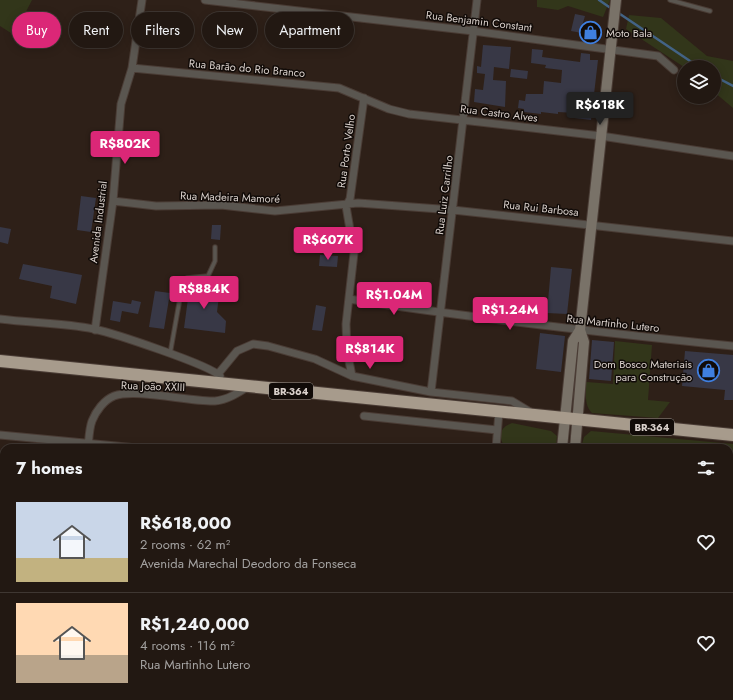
<!DOCTYPE html>
<meta charset="utf-8">
<style>
:root{--surface:#221812;--page:#2e2520;--text:#f1f3f6;--muted:#a2a09f;--line:#3f3732;--accent:#db2777}
body{margin:0;font-family:Jost,sans-serif;background:var(--page);color:var(--text);height:100vh;display:flex;flex-direction:column;font-size:15px;white-space:nowrap}
*{box-sizing:border-box;margin:0}
p{font-size:13px;color:var(--muted)}
.icon{flex:none;width:22px;height:22px;fill:none;stroke:currentColor;stroke-width:2;stroke-linecap:round;stroke-linejoin:round}
.map{position:relative;flex:1;overflow:hidden}
.details{position:absolute;left:0px;top:444px;width:733px;height:256px;display:flex;flex-direction:column;background:var(--surface);border-radius:12px 12px 0 0;box-shadow:0 2px 10px #0003,0 0 0 1px var(--line)}
.details>*{flex:none}
.hud{position:absolute;left:12px;top:12px;width:400px;height:36px;display:flex;gap:8px}
.controls{position:absolute;left:677px;top:60px;display:grid;gap:8px}
.controls a{display:grid;place-items:center;width:44px;height:44px;border-radius:50%;background:var(--surface);box-shadow:0 2px 10px #0003,0 0 0 1px var(--line);font-size:20px}
.price{position:absolute;translate:-50% -34px;padding:0 9px;border-radius:4px;background:var(--accent);color:#fff;font-size:13px;line-height:26px;filter:drop-shadow(0 1px 2px #0008)}
.price::after{content:'';position:absolute;left:50%;top:24px;width:12px;height:9px;margin-left:-6px;background:inherit;clip-path:polygon(0 0,100% 0,50% 100%)}
.price.active{background:#222;color:#fff}
ul{padding:0;list-style:none}
li{display:flex;align-items:center;gap:12px;height:100px;padding:0 16px}
li+li{border-top:1px solid var(--line)}
li span{display:grid;place-items:center;flex:none;width:112px;height:80px;border-radius:0px;color:#555}
li>.icon{margin-inline-start:auto}
span .icon{width:48px;height:48px;fill:#fffc;stroke-width:1}
li b{font-size:17px}
h2{display:flex;justify-content:space-between;align-items:center;height:48px;padding:0 16px;font-size:17px}
.pill{padding:0 14px;border-radius:18px;background:var(--surface);box-shadow:0 2px 10px #0003,0 0 0 1px var(--line);font-size:14px;line-height:36px}
.pill.active{background:var(--accent);color:#fff}
.map>svg:first-child{display:block}
.green{fill:#32361a}
.lines{fill:none;stroke-linecap:round;stroke-linejoin:round}
.stream{stroke:#436385;stroke-width:2.5}
.building{fill:#383846}
.lane-casing{stroke:#4a3c35;stroke-width:5.5}
.street-casing{stroke:#4a3c35;stroke-width:9}
.secondary-casing{stroke:#4a3c35;stroke-width:12}
.highway-casing{stroke:#4a3c35;stroke-width:14}
.lane{stroke:#5a5650;stroke-width:3.5}
.street{stroke:#5a5650;stroke-width:7}
.secondary{stroke:#797268;stroke-width:10}
.highway{stroke:#a79b8c;stroke-width:12}
.labels{text-anchor:middle;dominant-baseline:central;stroke-width:3;stroke-linejoin:round;paint-order:stroke}
.shield{fill:#110b08;stroke:#9e9691;stroke-width:1}
.shield-label{font-size:10px;font-weight:bold;fill:#dad1cc}
.street-label{font-size:11px;fill:#dad1cc;stroke:#110b08}
.poi-label{font-size:11px;fill:#dad1cc;stroke:#110b08;text-anchor:start}
</style>
<div class="map">
<svg width="733" height="700" viewBox="0 0 733 700">
<rect width="100%" height="100%" fill="#2e2018"/>
<path class="green" d="M0,0h32l-18,35 -14,-9z
M537,0h73l-7,17 -35,-11 -10,4 -21,-3z
M629,15l32,3 46,38 26,5v47l-19,-16v-25h-30l-58,-38z
M615,341l37,4 -4,55 22,2 -12,16 -66,-5c-8,-8 -6,-20 -6,-31l27,2z
M512,423l39,8 6,5 -1,9 -3,3h-48c-7,-12 -6,-20 7,-25z
M591,431l142,13v19h-4v-15h-148l3,-11z
M729,605l4,1v75l-4,-1z"/>
<g class="lines">
<path class="stream" d="M599,0l13,9
M617,12l82,55
M714,76l19,10"/>
</g>
<path class="building" d="M575,14l10,2 -3,10 17,4 -3,10 -15,-4 1,-3 -11,-2z
M483,45l28,2 -2,22 -15,-2 -1,13 13,1 -1,26 -31,-5 1,-13 8,1 2,-16 -8,-1v-7l4,1z
M532,49l11,1 -1,7 38,5 1,-9 9,1v6h8l-7,60 -17,-2 1,-5 -17,-1v2l-17,-2v2l-17,-2v-3l-6,-1 1,-8 6,1 1,-7h17l1,-13 17,2 1,-13 -17,-2 1,-3 -15,-2z
M511,69l17,2 -1,8 -17,-2z
M81,196l15,2 -5,34 -14,-2z
M212,225h9l-1,15 -9,-1z
M0,227l11,2 -3,15 -8,-2z
M320,255l18,1 -1,11 -18,-1z
M23,264l59,11 -6,29 -26,-6 2,-12 -33,-7z
M551,267l21,2 -5,45 -20,-1z
M190,284l30,4 -3,24 9,9 -1,12 -41,-5z
M155,291l15,2 -6,36 -15,-2z
M132,300l9,2 -3,12 -16,-3 -2,11 -10,-2 3,-19 18,3z
M316,305l10,2 -4,24 -10,-1z
M540,333l25,3 -4,36 -25,-3z
M592,340l22,2 -3,39 -22,-2z
M685,351l48,4v45h-9l1,-10 -43,-4z"/>
<g class="lines">
<defs>
<path id="lane" d="M670,0l40,11
M170,354l10,-56 7,-20 21,-2 7,-15v-14"/>
<path id="street" d="M205,0l268,31 185,25 16,14
M132,68l207,20 50,21 20,5 192,22 132,20
M113,201l43,5 65,-1 54,6 83,-8 95,7 280,31
M346,206l8,47 -8,71 1,27 5,25
M346,206l4,-7 14,-101
M349,299c128,20 256,34 384,47
M0,319c31,4 64,4 94,10 19,4 116,36 126,47
M95,330l18,-129 8,-97 11,-36 10,-68
M218,374l19,-23 16,-7 15,2 47,13 37,17 79,16 81,9 20,12
M431,392l46,-392
M364,416l133,14
M0,435l137,13
M88,448c1,-9 1,-19 4,-27 4,-10 12,-21 22,-25 22,-8 75,6 101,5 12,-1 23,-8 34,-15
M496,448l3,-36
M729,477h4
M729,506l4,1
M0,519l4,1
M729,600h4
M0,607l4,1
M729,688h4
M59,700v-4
M219,700v-4
M383,700l1,-4"/>
<path id="secondary" d="M562,448l11,-107 7,-11 36,-330
M575,448l9,-106 -4,-12
M543,700v-4"/>
<path id="highway" d="M0,361l733,74"/>
</defs>
<use href="#lane" class="lane-casing"/>
<use href="#street" class="street-casing"/>
<use href="#secondary" class="secondary-casing"/>
<use href="#highway" class="highway-casing"/>
<use href="#lane" class="lane"/>
<use href="#street" class="street"/>
<use href="#secondary" class="secondary"/>
<use href="#highway" class="highway"/>
</g>
<defs>
<symbol id="shop-ring" viewBox="-11 -11 22 22"><circle r="9.5" fill="#110b08" stroke="#3f7fe0" stroke-width="1.5"/><path d="M-5-2.5h2.3a2.7 3.5 0 0 1 5.4 0H5L5.5 6h-11ZM-1.5-2.5h3a1.5 2.3 0 0 0-3 0Z" fill="#3f7fe0"/></symbol>
</defs>
<g fill-rule="evenodd">
<use href="#shop-ring" x="578" y="20" width="25" height="25"/>
<use href="#shop-ring" x="696" y="358" width="25" height="25"/>
</g>
<g class="labels">
<g class="shield">
<rect x="269" y="383" width="44" height="16" rx="3"/>
<rect x="630" y="419" width="44" height="16" rx="3"/>
</g>
<g class="shield-label">
<text x="291" y="391">BR-364</text>
<text x="652" y="427">BR-364</text>
</g>
<g class="street-label">
<text transform="translate(479 21) rotate(7)">Rua Benjamin Constant</text>
<text transform="translate(247 68) rotate(5)">Rua Barão do Rio Branco</text>
<text transform="translate(499 113) rotate(7)">Rua Castro Alves</text>
<text transform="translate(346 151) rotate(-82)">Rua Porto Velho</text>
<text transform="translate(444 195) rotate(-83)">Rua Luiz Carrilho</text>
<text transform="translate(230 197) rotate(2)">Rua Madeira Mamoré</text>
<text transform="translate(541 208) rotate(6)">Rua Rui Barbosa</text>
<text transform="translate(98 222) rotate(-83)">Avenida Industrial</text>
<text transform="translate(613 323) rotate(6)">Rua Martinho Lutero</text>
<text transform="translate(153 386) rotate(2)">Rua João XXIII</text>
</g>
<g class="poi-label">
<text x="606" y="33">Moto Bala</text>
<text x="692" y="364" text-anchor="end">Dom Bosco Materiais<tspan x="692" dy="13">para Construção</tspan></text>
</g>
</g>
</svg>
<div class="controls">
<a><svg class="icon" aria-label="layers" viewBox="0 0 24 24"><path d="M12 4l9 5-9 5-9-5zM3 14l9 5 9-5"/></svg></a>
</div>
<b class="price active" style="left:600px;top:126px">R$618K</b>
<b class="price" style="left:125px;top:165px">R$802K</b>
<b class="price" style="left:328px;top:261px">R$607K</b>
<b class="price" style="left:204px;top:310px">R$884K</b>
<b class="price" style="left:394px;top:316px">R$1.04M</b>
<b class="price" style="left:510px;top:331px">R$1.24M</b>
<b class="price" style="left:370px;top:370px">R$814K</b>
<div class="hud">
<a class="pill active">Buy</a>
<a class="pill">Rent</a>
<a class="pill">Filters</a>
<a class="pill">New</a>
<a class="pill">Apartment</a>
</div>
<section class="details">
<h2>7 homes<svg class="icon" aria-label="filters" viewBox="0 0 24 24"><path d="M4 7h16M4 17h16"/><circle cx="9" cy="7" r="2"/><circle cx="15" cy="17" r="2"/></svg></h2>
<ul>
<li><span style="background:linear-gradient(#c9d6e8 70%,#c2b280 0)"><svg class="icon" aria-label="home" viewBox="0 0 24 24"><path d="M3 11l9-7 9 7M6 9v11h12V9"/></svg></span><div><b>R$618,000</b><p>2 rooms · 62 m²</p><p>Avenida Marechal Deodoro da Fonseca</p></div><svg class="icon" aria-label="heart" viewBox="0 0 24 24"><path d="M12 20l-8-8c-3-5 5-10 8-4 3-6 11-1 8 4z"/></svg></li>
<li><span style="background:linear-gradient(#ffd9b3 65%,#b9a48a 0)"><svg class="icon" aria-label="home" viewBox="0 0 24 24"><path d="M3 11l9-7 9 7M6 9v11h12V9"/></svg></span><div><b>R$1,240,000</b><p>4 rooms · 116 m²</p><p>Rua Martinho Lutero</p></div><svg class="icon" aria-label="heart" viewBox="0 0 24 24"><path d="M12 20l-8-8c-3-5 5-10 8-4 3-6 11-1 8 4z"/></svg></li>
</ul>
</section>
</div>
